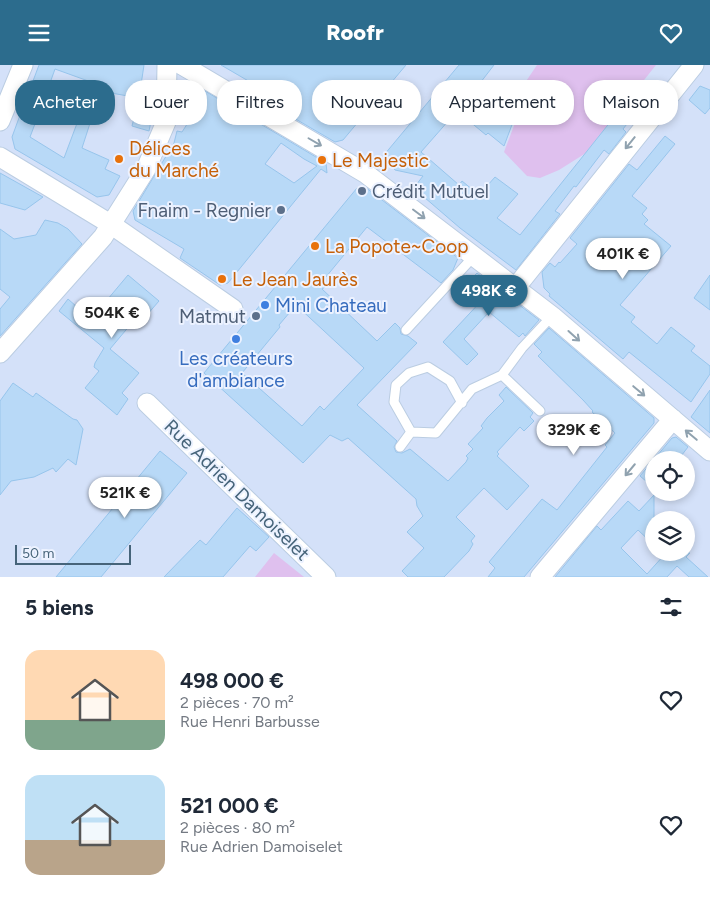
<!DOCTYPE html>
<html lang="fr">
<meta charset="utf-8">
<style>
:root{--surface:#fff;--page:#f6f6f7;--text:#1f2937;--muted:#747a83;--accent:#2c6c8d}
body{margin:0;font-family:Figtree,sans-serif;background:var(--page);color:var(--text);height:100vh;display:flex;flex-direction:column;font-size:19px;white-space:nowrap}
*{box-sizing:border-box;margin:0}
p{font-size:16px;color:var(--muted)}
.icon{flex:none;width:28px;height:28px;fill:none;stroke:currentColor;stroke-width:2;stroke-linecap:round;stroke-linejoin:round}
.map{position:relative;height:512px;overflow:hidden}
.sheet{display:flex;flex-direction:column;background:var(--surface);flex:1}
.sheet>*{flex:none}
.top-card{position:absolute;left:15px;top:15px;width:680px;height:45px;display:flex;gap:10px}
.buttons{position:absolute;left:645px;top:386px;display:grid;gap:10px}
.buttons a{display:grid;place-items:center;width:50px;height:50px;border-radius:50%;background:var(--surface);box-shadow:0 2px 8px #0003;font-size:25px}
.scale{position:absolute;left:15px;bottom:12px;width:116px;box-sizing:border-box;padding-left:5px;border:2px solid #46647a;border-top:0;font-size:14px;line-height:18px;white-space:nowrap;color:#46647a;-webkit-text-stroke:4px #ecf2ff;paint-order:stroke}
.price{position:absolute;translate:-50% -42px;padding:0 11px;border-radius:18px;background:#fff;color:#222;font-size:16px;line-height:32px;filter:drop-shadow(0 1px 2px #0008)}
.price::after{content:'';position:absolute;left:50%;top:30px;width:15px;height:11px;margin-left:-8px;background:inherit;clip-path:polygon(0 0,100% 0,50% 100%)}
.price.on{background:var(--accent);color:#fff}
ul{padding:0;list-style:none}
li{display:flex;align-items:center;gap:15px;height:125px;padding:0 25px}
li span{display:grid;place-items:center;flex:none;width:140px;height:100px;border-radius:15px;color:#555}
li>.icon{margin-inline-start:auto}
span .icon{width:60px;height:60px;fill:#fffc;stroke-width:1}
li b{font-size:21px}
h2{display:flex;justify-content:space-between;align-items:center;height:60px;padding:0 25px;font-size:21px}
.tag{padding:0 18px;border-radius:20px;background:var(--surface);box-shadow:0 2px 8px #0003;font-size:18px;line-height:45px}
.tag.on{background:var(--accent);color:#fff}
header{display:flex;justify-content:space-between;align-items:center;height:65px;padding:0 25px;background:var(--accent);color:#fff;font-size:22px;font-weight:800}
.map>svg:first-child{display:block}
.residential{fill:#d4e1f9;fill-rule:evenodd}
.green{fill:#dfc0ee}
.building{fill:#b8d9f7;stroke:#97c5ec;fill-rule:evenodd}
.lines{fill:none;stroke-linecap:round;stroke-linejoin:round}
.lane-casing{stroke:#bbcde2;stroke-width:11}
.street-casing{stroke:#bbcde2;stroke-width:21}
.lane{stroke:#fff;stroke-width:9}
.street{stroke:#fff;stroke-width:19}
.oneway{stroke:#90a2af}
.food-dot{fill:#e8710a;stroke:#ecf2ff;stroke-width:2}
.service-dot{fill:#5c6f8a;stroke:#ecf2ff;stroke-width:2}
.shop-dot{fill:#3f7fe0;stroke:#ecf2ff;stroke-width:2}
.labels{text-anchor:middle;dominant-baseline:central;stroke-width:4;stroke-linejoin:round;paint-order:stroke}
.food-label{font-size:19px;fill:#c56008;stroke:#ecf2ff;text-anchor:start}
.service-label{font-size:19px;fill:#4e5e75;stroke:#ecf2ff;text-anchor:end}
.shop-label{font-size:19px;fill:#366cbe;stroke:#ecf2ff;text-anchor:start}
.street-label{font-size:19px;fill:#46647a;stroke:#ecf2ff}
</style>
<header><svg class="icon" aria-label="menu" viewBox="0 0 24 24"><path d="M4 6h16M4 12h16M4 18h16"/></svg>Roofr<svg class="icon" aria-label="heart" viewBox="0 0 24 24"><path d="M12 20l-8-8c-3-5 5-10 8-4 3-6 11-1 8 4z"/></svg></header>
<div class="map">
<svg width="710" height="512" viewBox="0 0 710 512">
<rect width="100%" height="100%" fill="#e4ecff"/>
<path class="residential" d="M0,0h710v512h-710zM654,395h32v33h-32zM654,455h32v33h-32z"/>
<path class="green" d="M537,0h119l-70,88 -27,17 -19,8 -13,-2 -23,-24 11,-29 -11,-9z
M274,488l30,24h-49z"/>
<path class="building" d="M39,0h105l-5,33 -39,-7 1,-3 -10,-1v-5l-36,-13 -5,14 -17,-2z
M221,0h185l-63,75 -8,2 -48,-28 6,-7z
M459,0h35l-17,22 30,25 -3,2 9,8 -9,24 -16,-13 -2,2 -29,-24 -36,41 38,33 3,-4 17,14 16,-18 23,17 -21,24 23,17 123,-154 14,11 -9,10 -2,-2 -23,29 3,3 -17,22 -5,-4 -28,37 -2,-1 -19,25 5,3 -44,56 -56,-42 -43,-37 3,-3 -4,-3 7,-9 -28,-6 -11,-15z
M700,21l10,4v18l-5,6 -16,-14z
M205,26l121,72 1,10 -6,-4 -93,114 -8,2 -40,-27 4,-9 -49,-29 -2,-9 41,-68 3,-12 5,1 18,-28 -2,-2zM281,78l23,16 13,7 -23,17 -29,-19z
M27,31l17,4 -14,37 34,21 18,-48 11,4 -11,34 27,12 -4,9 15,7 -11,19 -12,2 -82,-48 -3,-12z
M139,34l16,2 -6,30 -17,-5z
M665,71l10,8 -43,52 15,12 -5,6 6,6 -4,4 27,22 -51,59 15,12 -4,5 26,22 14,-17 24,19 -4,5 19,15v8l-19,28 -62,-50 -6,7 -74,-63 1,-2 -6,-6 -2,-16 8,-9 5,4 4,-5 1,1 17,-19 -7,-6 59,-74 8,6z
M0,108l43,24 -18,13 -25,-7z
M365,122l93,71 -5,12 -12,13 -74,-56 -46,56 4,4 -3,2 55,52 18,-18 5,5 1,6 7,2 9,7 -60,62 40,36 -3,6 2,5 6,1 8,-4 38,32 18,-19 2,-4 -2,-2 7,-7 -5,-5 15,-16 -2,-2 6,-8 17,-17 -5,-6 7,-8 27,26 -3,4 4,4 -10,10 -4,-4 -23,25 2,2 -2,2 32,30 -22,24 -23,-22 -28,29 19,19 -4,5 2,3 -4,7 -25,26h-36l-6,-6 22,-23 -17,-16 16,-16 -6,-10 -1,-7 -68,-61 -6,3 -12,-6 -27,28 -99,-90 153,-185zM296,240l68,63 -40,42 -4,-4 -18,20 -60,-53 38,-46 -1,-2z
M45,155l13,3 10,6 14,15 -82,92v-27l10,-12 -10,-8v-60l14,10 22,-4z
M477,208l62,47 -14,16 -2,-3 -4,4 -30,-25 -25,27 14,15 -11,11 -24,-23 40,-43 -18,-14z
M128,210l31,26 -13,15 -5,-4 -31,37 29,24 -17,20 6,6 -11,16 -32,-27 14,-17 -5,-4 1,-4 9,-15 -45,-37 9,-12 18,16 6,-7 5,4z
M710,210v35l-16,-12z
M549,263l105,90v5l-130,154h-36l7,-9 -6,-6 53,-63 15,11 50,-63 -2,-2 10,-12 -23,-21 1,-1 -10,-11 -45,-44 4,-4 -8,-8z
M13,318l20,14 3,-4 37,26 4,1 6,9 -7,36 -8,-6 -12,13 -3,-4 -19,9 -23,4 -11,14v-94z
M710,325v43l-19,-16z
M676,372l12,10 -10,13h-24v28l-14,-12 32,-38z
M160,386l27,22 -86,104h-45z
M654,430v50l-16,-15 -17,18 26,26 18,-20 -2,-1h27l-4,4 22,20h-19l-12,-11 -10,11h-112l42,-51 4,4 27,-29 11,10z
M237,443l32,29 -13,14 -6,-5 -27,31h-59l36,-37 6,5z"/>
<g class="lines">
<defs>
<path id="lane" d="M406,265l69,-75
M540,346l-38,-36 20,-27 30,-32
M411,367l-17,-30 2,-17 13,-12 19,-6 22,14 12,22
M400,382l11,-15 25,1 36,-44 30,-14"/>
<path id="street" d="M182,0l183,108 187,143 158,135
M0,56l23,-56
M0,92l112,68 121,84
M516,222l178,-222
M0,288l103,-116 43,-68 20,-47 1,-57
M147,338l179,174
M540,512l133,-158"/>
</defs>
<use href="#lane" class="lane-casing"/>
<use href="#street" class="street-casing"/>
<use href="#lane" class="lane"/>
<use href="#street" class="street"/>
</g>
<defs><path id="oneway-shaft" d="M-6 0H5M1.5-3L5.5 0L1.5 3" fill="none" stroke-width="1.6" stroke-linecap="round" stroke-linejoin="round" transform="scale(1.25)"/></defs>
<g class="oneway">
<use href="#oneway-shaft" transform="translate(315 77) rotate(30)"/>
<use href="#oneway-shaft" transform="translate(630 78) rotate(129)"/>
<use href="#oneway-shaft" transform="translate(419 149) rotate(37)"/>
<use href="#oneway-shaft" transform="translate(574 271) rotate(42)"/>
<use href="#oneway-shaft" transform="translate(639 326) rotate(40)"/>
<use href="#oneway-shaft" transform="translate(691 370) rotate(-140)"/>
<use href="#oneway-shaft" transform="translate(630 405) rotate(130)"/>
</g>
<g class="food-dot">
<circle cx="119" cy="94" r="5"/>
<circle cx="322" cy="95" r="5"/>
<circle cx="315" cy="181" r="5"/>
<circle cx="222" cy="214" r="5"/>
</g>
<g class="service-dot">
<circle cx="362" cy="126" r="5"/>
<circle cx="281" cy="145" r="5"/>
<circle cx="256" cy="251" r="5"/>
</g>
<g class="shop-dot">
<circle cx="265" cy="240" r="5"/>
<circle cx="236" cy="274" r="5"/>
</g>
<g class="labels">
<g class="food-label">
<text x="129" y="83">Délices<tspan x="129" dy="22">du Marché</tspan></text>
<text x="332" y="95">Le Majestic</text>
<text x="325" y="181">La Popote~Coop</text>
<text x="232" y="214">Le Jean Jaurès</text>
</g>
<g class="service-label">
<text x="372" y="126" text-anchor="start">Crédit Mutuel</text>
<text x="271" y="145">Fnaim - Regnier</text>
<text x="246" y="251">Matmut</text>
</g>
<g class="shop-label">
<text x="275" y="240">Mini Chateau</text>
<text x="236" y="293" text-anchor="middle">Les créateurs<tspan x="236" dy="22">d'ambiance</tspan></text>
</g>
<g class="street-label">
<text transform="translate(237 425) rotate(44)">Rue Adrien Damoiselet</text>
</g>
</g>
</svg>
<div class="buttons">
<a><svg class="icon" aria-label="locate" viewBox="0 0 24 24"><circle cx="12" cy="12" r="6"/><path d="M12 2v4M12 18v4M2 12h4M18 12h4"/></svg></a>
<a><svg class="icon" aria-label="layers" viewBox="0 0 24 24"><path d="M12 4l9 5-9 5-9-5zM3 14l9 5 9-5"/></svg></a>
</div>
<div class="scale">50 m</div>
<b class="price" style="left:623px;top:215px">401K €</b>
<b class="price on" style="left:489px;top:252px">498K €</b>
<b class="price" style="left:112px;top:274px">504K €</b>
<b class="price" style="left:574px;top:391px">329K €</b>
<b class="price" style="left:125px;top:454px">521K €</b>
<div class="top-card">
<a class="tag on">Acheter</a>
<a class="tag">Louer</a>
<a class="tag">Filtres</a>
<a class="tag">Nouveau</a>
<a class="tag">Appartement</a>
<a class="tag">Maison</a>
</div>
</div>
<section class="sheet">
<h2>5 biens<svg class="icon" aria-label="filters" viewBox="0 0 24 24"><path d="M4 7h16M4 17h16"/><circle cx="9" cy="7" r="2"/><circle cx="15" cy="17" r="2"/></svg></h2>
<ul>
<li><span style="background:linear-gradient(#ffd9b3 70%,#7fa58c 0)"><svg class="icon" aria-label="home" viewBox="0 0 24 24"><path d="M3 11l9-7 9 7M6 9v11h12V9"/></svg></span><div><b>498 000 €</b><p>2 pièces · 70 m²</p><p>Rue Henri Barbusse</p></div><svg class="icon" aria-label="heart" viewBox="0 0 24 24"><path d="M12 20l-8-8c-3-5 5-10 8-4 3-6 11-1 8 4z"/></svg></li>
<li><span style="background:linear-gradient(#bfe0f5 65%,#b9a48a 0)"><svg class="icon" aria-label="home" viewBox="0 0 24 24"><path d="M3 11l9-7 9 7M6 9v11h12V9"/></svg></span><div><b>521 000 €</b><p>2 pièces · 80 m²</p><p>Rue Adrien Damoiselet</p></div><svg class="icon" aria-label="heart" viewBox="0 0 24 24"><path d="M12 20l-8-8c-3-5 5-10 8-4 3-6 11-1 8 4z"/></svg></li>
</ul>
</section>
